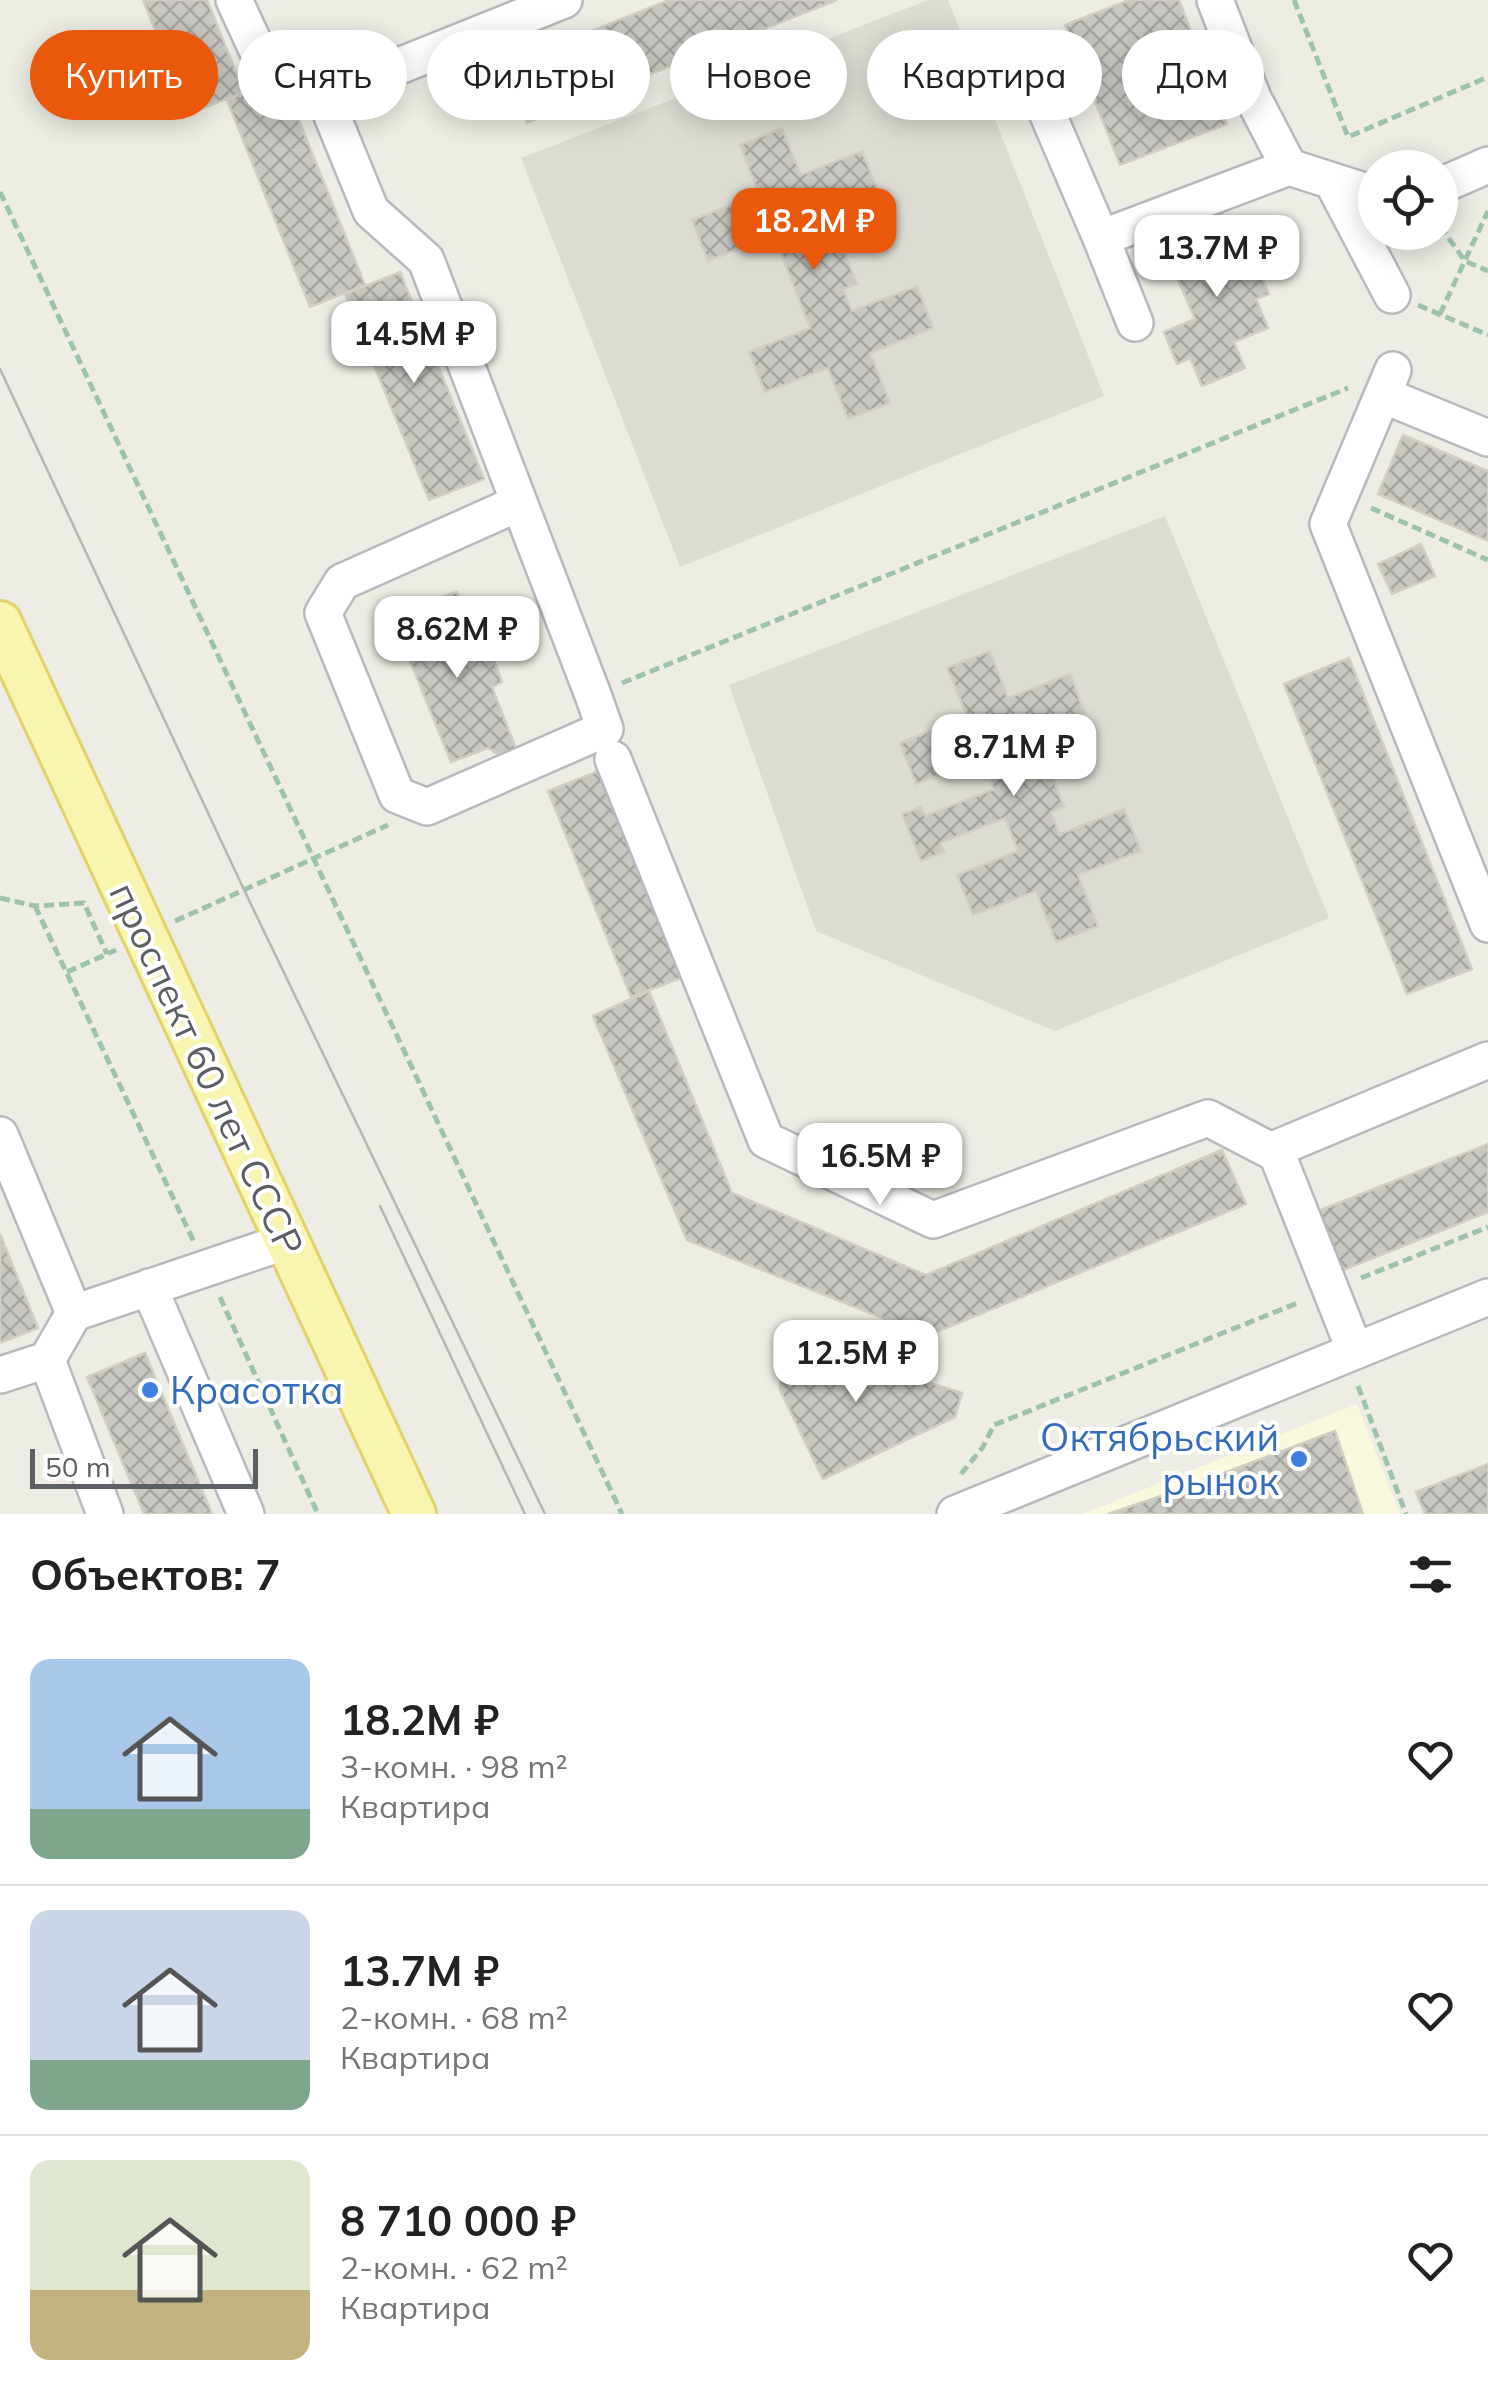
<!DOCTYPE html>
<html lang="ru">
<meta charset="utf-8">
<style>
:root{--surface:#fff;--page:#f2f2f2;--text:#222;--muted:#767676;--line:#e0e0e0;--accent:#ea580c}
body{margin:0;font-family:Mulish,sans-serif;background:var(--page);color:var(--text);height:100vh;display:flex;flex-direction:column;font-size:38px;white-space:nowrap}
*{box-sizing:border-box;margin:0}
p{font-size:32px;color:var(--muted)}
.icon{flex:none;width:55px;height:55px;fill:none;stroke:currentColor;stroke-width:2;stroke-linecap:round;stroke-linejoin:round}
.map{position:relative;height:1514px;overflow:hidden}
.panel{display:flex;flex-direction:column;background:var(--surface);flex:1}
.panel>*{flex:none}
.guide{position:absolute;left:30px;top:30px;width:1430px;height:90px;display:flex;gap:20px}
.fabs{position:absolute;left:1358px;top:150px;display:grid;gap:20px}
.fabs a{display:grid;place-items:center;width:100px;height:100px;border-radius:50%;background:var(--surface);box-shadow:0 5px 25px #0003;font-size:50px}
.scale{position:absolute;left:30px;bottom:25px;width:228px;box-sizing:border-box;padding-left:10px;border:5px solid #5c5f63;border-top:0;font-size:28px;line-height:35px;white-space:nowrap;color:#5c5f63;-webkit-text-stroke:8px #fff;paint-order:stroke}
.price{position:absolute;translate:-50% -85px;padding:0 22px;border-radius:20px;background:#fff;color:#222;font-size:32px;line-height:65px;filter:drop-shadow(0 2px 5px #0008)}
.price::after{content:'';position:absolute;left:50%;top:60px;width:30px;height:22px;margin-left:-15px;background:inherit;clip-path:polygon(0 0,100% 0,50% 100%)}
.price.on{background:var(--accent);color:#fff}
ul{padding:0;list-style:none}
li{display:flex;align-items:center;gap:30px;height:250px;padding:0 30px}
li+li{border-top:2px solid var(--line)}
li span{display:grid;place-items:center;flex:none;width:280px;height:200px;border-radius:20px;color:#555}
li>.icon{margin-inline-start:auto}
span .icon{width:120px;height:120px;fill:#fffc;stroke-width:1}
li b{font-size:42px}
h2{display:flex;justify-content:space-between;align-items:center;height:120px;padding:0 30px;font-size:42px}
.pill{padding:0 35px;border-radius:45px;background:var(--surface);box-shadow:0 5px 25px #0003;font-size:35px;line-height:90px}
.pill.on{background:var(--accent);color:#fff}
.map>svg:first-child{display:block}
.commercial{fill:#faf8dd}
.education{fill:#dddcd3}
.building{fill:url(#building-cross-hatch);stroke:#d1cfc3;stroke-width:2.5}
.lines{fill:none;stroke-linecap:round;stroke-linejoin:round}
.minor-casing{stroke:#b7b9bd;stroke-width:40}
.major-casing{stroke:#e3d268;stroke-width:48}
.path{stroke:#9dc3ad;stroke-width:5;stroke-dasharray:10 5;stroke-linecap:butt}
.minor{stroke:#fff;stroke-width:35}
.major{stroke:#f7f5b0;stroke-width:42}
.tram{stroke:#b4b5b5;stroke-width:2.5}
.shop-dot{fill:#3f7fe0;stroke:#fff;stroke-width:4}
.labels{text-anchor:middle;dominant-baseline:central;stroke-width:8;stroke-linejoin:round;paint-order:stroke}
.street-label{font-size:38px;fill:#5c5f63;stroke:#fff}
.shop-label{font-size:38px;fill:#366cbe;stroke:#fff;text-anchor:start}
</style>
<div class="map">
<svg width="1488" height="1514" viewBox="0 0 1488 1514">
<defs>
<pattern id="building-cross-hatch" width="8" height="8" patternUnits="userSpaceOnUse" patternTransform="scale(2.5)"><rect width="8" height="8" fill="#c9c7c1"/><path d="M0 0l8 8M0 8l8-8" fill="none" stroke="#a6a5a0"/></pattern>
</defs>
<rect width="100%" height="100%" fill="#edede5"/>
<path class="commercial" d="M1357,1404l43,110h-317z"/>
<path class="education" d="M928,0h20l156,396 -424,171 -159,-409z
M1165,516l164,402 -274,113 -239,-100 -87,-246z"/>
<path class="building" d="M143,0h64l37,92 -55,22z
M669,0h168l-310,123 -23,-57z
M1129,0h50l48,124 -107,41 -55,-140z
M282,78l83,207 -55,22 -83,-207z
M782,128l19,47 61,-24 16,40 -60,23 8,21 10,-4 21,53 -14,5 9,22 65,-25 16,42 -63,25 20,50 -42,16 -20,-51 -63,24 -16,-40 61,-24 -36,-93 -66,26 -16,-41 67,-26 -19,-49z
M1222,214l12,27 10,-4 25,57 -13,5 12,29 -34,14 11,26 -43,18 -12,-28 -13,6 -13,-32 31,-13 -22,-51 18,-8 -12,-28z
M400,272l84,207 -55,21 -84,-206z
M1403,435l85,36v70l-110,-47z
M1421,544l14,32 -43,18 -14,-30z
M457,592l23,61 10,-4 12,33 -10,5 24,62 -15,7 -13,-8 -37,14 -54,-133 39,-14 2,-17z
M990,651l18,47 62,-24 15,39 -60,24 9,21 10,-4 20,53 -13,5 9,22 64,-25 17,42 -63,24 20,51 -42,16 -20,-51 -63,24 -16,-40 61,-24 -13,-33 -65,25 4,9 -23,9 -19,-47 19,-7 4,9 69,-27 -12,-31 -66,26 -16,-41 67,-27 -20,-48z
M1349,658l123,311 -65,25 -123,-310z
M603,769l83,207 -55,21 -83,-206z
M649,991l83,202 194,82 296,-125 24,54 -319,132 -240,-96 -94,-224z
M1488,1144v68l-147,59 -28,-58z
M0,1234l38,94 -38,15z
M793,1338l169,55 -7,24 -132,62 -43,-89 1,-28 -7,-13z
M145,1353l67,161h-68l-57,-137z
M1335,1431l28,83h-255l71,-24z
M1488,1464v50h-63l-9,-22z"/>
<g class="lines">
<defs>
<path id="minor" d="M234,0l25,54 65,42 47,115 55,49 167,435 12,34 -178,78 -30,-12 -74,-182 19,-31 177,-79
M1215,0l38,98 36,69 78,25 8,-1
M1030,73l71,165 34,85
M324,96l240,-96
M1332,181l60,114
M1440,186l48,-21
M1101,238l188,-71
M1393,370l-65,154 160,400
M1383,395l105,43
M613,759l153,381 167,80 275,-102 69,36
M0,1135l74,178 -27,47 58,154
M149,1287l97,227
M74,1313l213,-72
M1355,1351l-80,-202 213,-89
M0,1375l47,-15
M955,1514l533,-217"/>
<path id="major" d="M0,623l414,891"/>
</defs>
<use href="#minor" class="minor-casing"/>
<use href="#major" class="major-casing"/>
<path class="path" d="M1294,0l54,137 140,-60
M0,192l622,1322
M1440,226l25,35 23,10
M1418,305l70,30
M1440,314l48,-103
M1371,508l117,52
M622,683l726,-295
M0,898l35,8 49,-3 23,51
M35,906l159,336
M175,921l213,-96
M67,972l49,-22
M1361,1278l127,-51
M220,1297l98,217
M1358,1386l48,128
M961,1474l22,-27 11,-22 306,-123"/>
<use href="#minor" class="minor"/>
<use href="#major" class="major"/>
<path class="tram" d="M0,369l246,525 299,620
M380,1206l145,308"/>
</g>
<g class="shop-dot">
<circle cx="150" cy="1390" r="10"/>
<circle cx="1299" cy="1459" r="10"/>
</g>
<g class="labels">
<g class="street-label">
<text transform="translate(207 1069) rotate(65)">проспект 60 лет СССР</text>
</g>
<g class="shop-label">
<text x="170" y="1390">Красотка</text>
<text x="1279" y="1437" text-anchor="end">Октябрьский<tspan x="1279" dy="44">рынок</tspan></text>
</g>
</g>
</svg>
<div class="fabs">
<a><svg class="icon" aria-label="locate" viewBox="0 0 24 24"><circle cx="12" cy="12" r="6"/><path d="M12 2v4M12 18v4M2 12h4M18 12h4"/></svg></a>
</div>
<div class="scale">50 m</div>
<b class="price on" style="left:814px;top:273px">18.2M ₽</b>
<b class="price" style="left:1217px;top:300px">13.7M ₽</b>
<b class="price" style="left:414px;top:386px">14.5M ₽</b>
<b class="price" style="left:457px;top:681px">8.62M ₽</b>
<b class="price" style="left:1014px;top:799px">8.71M ₽</b>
<b class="price" style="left:880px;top:1208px">16.5M ₽</b>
<b class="price" style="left:856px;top:1405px">12.5M ₽</b>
<div class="guide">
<a class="pill on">Купить</a>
<a class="pill">Снять</a>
<a class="pill">Фильтры</a>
<a class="pill">Новое</a>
<a class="pill">Квартира</a>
<a class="pill">Дом</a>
</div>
</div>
<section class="panel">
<h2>Объектов: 7<svg class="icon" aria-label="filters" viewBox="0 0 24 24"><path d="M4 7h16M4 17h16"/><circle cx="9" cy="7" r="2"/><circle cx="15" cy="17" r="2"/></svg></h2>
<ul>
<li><span style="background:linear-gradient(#a9c7e8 75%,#7fa58c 0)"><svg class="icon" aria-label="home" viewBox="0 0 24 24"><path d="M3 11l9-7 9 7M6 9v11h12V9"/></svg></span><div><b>18.2M ₽</b><p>3-комн. · 98 m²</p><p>Квартира</p></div><svg class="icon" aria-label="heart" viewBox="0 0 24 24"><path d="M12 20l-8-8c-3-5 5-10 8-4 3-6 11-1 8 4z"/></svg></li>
<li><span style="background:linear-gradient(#c9d6e8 75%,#7fa58c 0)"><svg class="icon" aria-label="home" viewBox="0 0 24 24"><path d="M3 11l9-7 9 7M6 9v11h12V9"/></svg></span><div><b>13.7M ₽</b><p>2-комн. · 68 m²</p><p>Квартира</p></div><svg class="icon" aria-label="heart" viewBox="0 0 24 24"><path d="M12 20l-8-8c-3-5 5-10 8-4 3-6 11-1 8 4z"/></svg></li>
<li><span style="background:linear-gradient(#dfe7d0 65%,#c2b280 0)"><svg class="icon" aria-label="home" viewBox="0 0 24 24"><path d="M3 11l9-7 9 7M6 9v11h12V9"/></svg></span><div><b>8 710 000 ₽</b><p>2-комн. · 62 m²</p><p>Квартира</p></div><svg class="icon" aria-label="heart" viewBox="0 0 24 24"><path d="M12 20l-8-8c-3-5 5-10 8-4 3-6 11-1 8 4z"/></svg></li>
</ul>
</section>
